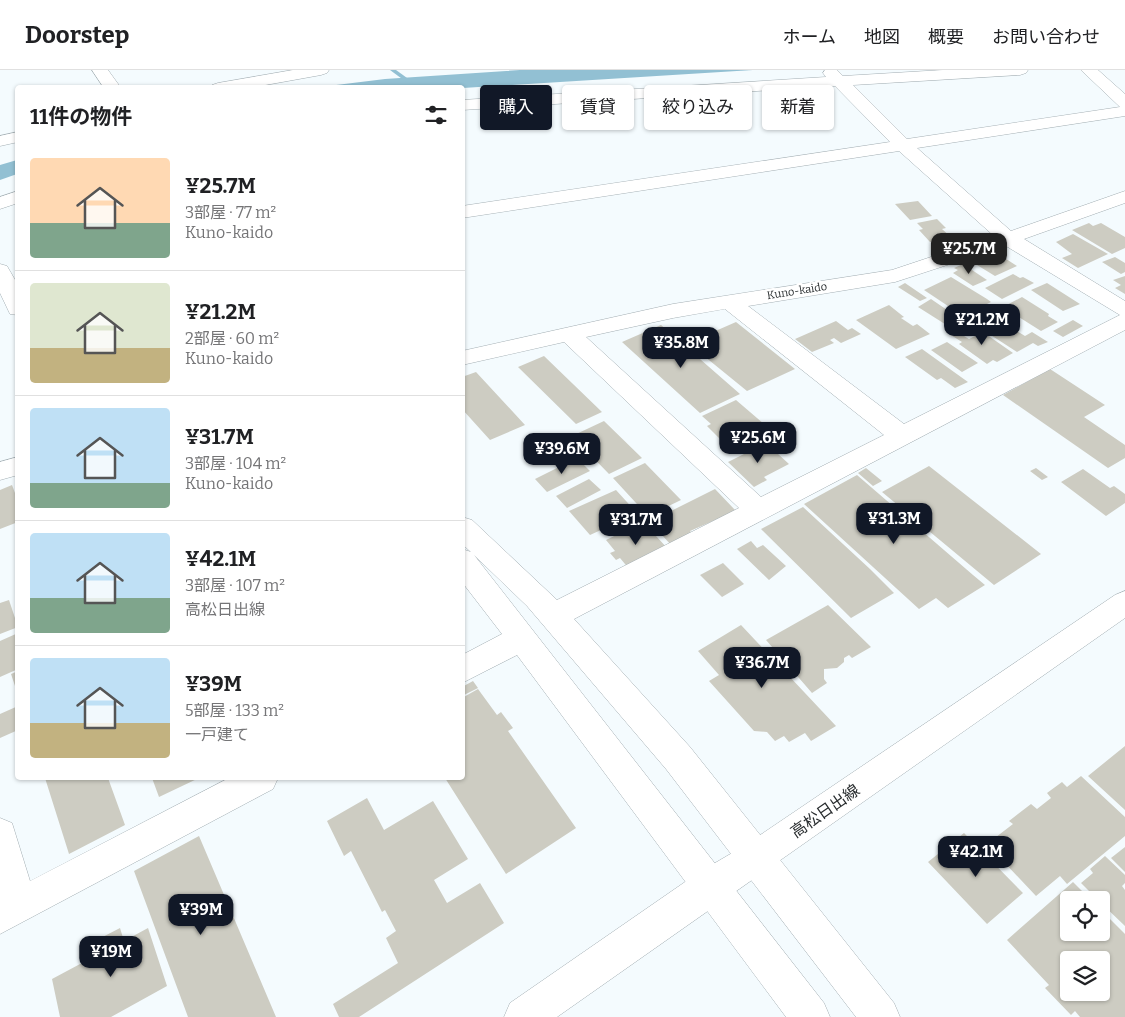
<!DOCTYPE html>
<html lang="ja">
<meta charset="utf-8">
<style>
:root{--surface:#fff;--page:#f2f2f2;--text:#202124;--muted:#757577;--line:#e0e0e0;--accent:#111827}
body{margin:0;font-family:Bitter,"Noto Sans JP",serif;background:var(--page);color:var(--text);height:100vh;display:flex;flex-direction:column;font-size:19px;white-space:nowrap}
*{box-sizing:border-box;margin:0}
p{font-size:16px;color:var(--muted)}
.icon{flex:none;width:28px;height:28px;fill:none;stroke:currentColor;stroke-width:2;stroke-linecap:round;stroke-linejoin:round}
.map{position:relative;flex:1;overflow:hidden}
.sheet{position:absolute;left:15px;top:15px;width:450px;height:695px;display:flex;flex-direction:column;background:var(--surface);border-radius:5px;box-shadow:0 1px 4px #0004}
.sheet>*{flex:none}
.guide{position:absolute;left:480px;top:15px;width:475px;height:45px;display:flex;gap:10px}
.buttons{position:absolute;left:1060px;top:821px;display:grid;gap:10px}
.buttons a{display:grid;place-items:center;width:50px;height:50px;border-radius:5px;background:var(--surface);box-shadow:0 1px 4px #0004;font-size:25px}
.price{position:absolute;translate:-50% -42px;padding:0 11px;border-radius:10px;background:var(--accent);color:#fff;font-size:16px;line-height:32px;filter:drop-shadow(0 1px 2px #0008)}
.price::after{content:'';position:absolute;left:50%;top:30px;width:15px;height:11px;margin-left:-8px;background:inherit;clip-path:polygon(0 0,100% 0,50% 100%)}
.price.selected{background:#222;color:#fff}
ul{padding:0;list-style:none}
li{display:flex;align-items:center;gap:15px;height:125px;padding:0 15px}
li+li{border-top:1px solid var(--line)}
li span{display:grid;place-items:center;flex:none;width:140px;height:100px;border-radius:5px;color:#555}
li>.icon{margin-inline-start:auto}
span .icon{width:60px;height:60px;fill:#fffc;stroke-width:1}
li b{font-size:21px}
h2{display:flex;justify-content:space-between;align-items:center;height:60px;padding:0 15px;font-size:21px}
.pill{padding:0 18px;border-radius:5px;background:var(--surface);box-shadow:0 1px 4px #0004;font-size:18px;line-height:45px}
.pill.selected{background:var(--accent);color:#fff}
header{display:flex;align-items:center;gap:30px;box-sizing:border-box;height:70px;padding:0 25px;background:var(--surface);border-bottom:1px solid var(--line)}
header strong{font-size:24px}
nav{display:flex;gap:28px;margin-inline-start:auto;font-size:18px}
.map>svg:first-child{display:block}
.water{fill:#92c0d3}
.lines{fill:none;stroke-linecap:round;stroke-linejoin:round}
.stream{fill:#92c0d3;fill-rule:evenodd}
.building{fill:#cdccc2;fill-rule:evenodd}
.minor-casing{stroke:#a2adb2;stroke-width:1}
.major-casing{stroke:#a2adb2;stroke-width:1}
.minor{fill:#fff;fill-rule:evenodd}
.major{fill:#fff;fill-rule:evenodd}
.labels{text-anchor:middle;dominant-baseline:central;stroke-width:5;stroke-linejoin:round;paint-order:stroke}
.far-street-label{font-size:11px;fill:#282c2e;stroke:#fff}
.near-street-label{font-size:16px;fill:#282c2e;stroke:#fff}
</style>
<header>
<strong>Doorstep</strong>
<nav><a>ホーム</a><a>地図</a><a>概要</a><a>お問い合わせ</a></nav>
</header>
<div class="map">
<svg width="1125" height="947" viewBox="0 0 1125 947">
<rect width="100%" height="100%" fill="#f4fbfe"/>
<path class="water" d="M520,0h233l-290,18 -143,-1 65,-8z
M17,90v14l-17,6v-15z"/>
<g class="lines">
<path class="stream" d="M390,0h6l18,13 -5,1z"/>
</g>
<path class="building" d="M803,22l6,7 -15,2 -7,-7z
M585,35l4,7 -15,1 -3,-6z
M918,131l14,15 -22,4 -15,-16z
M937,149l9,9 -4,1 10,9 -22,4 -11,-12 4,-1 -6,-6z
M1089,153l4,3 8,-3 24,14v11l-13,6 -40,-24z
M1073,164l35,20 -30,14 -16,-10 10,-4 -16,-12z
M994,187l5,2 4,-2 14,9 -22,10 -18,-11z
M1115,187l10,6v9l-4,2 -19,-12z
M963,194l24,16 -14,6 -20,-13 5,-3 -4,-2z
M1013,204l7,4 3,-1 11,6 -32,16 -17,-11z
M1125,206v18l-10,-6 6,-3 -8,-5z
M951,207l36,22 4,3 -28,14 -39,-26z
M905,213l22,15 -7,3 -22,-14z
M1047,213l33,21 -17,7 -32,-21z
M1022,227l27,17 -1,2 10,6 -17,9 -38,-24z
M931,229l19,13 11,7 -13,7 -30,-19z
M889,235l15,12 -3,1 12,8 4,-2 13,10 -34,15 -40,-29z
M963,250l16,11 -6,3 -16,-11z
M1073,250l10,6 -20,11 -10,-6z
M836,251l12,9 4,-2 9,6 -20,9 -7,-5 -4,2 4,3 -22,9 -17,-13z
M1001,251l24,15 7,-4 16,10 -10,4 -5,-3 -16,9 -34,-22z
M736,252l59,47 -48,22 -59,-48z
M661,255l79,69 -40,19 -78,-71z
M957,257l7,4 -5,2 10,6 14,-7 30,21 -16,9 -4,-2 -6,4 -28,-20 3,-2 -16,-10z
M947,272l31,21 -16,9 -31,-22z
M922,279l32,23 14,10 -13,6 -14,-10 -4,2 -32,-23z
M544,286l58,56 -26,12 -58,-57z
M1050,299l55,36 -21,12 41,28v13l-17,10 -105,-73z
M476,302l49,53 -35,15 -28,-31v-32z
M736,330l36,31 -35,17 -10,-9 -5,2 -15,-15 4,-2 -9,-8z
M604,351l38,37 -33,16 -37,-38z
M783,362l4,4 -10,6 -5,-4z
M766,373l23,21 -25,13 3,3 -13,7 -26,-25z
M577,388l13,13 -43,21 -12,-13z
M645,393l36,37 -33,16 -35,-38z
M929,396l112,88 -47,31 -112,-93z
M866,398l16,13 -9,5 -15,-13z
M1036,398l12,9 -6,3 -12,-9z
M1083,399l27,19 4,-2 11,8v9l-19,13 -45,-34z
M857,405l116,100 12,10 -37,23 -12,-10 -17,11 -115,-105z
M589,409l12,11 -34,18 -11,-12z
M12,415l6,16v21l-18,7v-39z
M715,419l21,22 -46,20 3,3 -22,11 -19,-21 3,-2 -2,-2z
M616,420l21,23 -10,5 2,2 -13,6 -2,-2 -24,11 -21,-24z
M803,437l67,62 24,24 -43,25 -90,-89z
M643,452l26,28 -39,20 -10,-12 -4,2 -6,-7 5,-2 -9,-11z
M751,471l6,7 6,-3 23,21 -17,14 -32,-31z
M723,493l21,21 -22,13 -22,-22z
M9,530l9,27 -18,7v-31z
M828,535l43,42 -19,11 -3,-3 -5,3v4l-7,6 -13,1v10l3,4 -15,10 -46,-53z
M741,555l95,101 -25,15 -6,-8 -16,9 -5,-6 -9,5 -8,-9 -13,-1 -45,-50 10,-6 -21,-24z
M18,563v36l-18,8v-36z
M18,601v21h-1l-6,-18z
M473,611l5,7 -16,8v-9z
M478,619l19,26 4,-3 12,16 -5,3 68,97 -70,46 -61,-96h17v-80z
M18,636v24l-18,8v-24z
M1125,676v64l-37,-34z
M1081,706l44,41v19l-58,48 -7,-8 -24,20 -49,-52 26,-20 -4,-3 22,-17 6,5 14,-11 -4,-5 15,-11 5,5z
M45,708h63l17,47 -56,29z
M152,708h47l-40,19z
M367,728l17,32 49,-29 35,58 -34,21 13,23 33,-20 24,40 -145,94h-20l-6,-13 65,-41 -12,-25 10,-7 -11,-21 -3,2 -31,-61 -7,5 -17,-35z
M964,763l59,60 -36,31 -59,-62z
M199,766l77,181h-88l-54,-146z
M1125,777v25l-14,-14z
M1105,786l20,19v8l-3,3 3,4v36l-24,-23v-3h-3l-17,-17 12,-10 -3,-4z
M1073,812l18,18h-22v32h32v-22l24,24v83h-45l-5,-6 -4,4 -26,-27 4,-3 -42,-45zM1069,890h32v32h-32z
M120,858l4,13 24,-13 19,58 -56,31h-51l-8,-38 43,-23 -4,-13z"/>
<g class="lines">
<defs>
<path id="minor" d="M92,0h16l13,18h-17z
M293,0h36l-2,3 -6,2 -72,13h-39l2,-3 6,-2z
M825,0h12l6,6 100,-6h85l-2,3 -6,2 -167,10 54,54 213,-32 -39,-37h17l27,24v22l-208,32 94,83 114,-40v12l-101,36 101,62v29l-551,289 116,128 204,256 6,14h-44l-190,-248 -139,-163 -53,-51 350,448 6,14h-44l-269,-362 -55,28v-28l40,-21 -40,-52v-33l9,3 -9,-8v-27l10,3 85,80 182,-92 -175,-166 -102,23v-14l211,-47 219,-34 102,-34 -95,-85 -437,67v-12l428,-64 -55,-56 -373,24v-10l364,-23 -3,-4zM1006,176l114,69 -216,109 -156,-118 147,-24zM725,239l159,126 -123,62 -175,-160 87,-19z
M18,62v10l-18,4v-10z
M18,121v12l-18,6v-12z
M0,194l7,2 11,19v30l-8,-1 -10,-21z
M18,387v18l-18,5v-18z
M229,708h49l-5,11 -273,145v-116l12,5 18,58z"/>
<path id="major" d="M1125,521v27l-568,399h-53l6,-14 188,-130 46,-27 371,-251z"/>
</defs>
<use href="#minor" class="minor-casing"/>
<use href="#major" class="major-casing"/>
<use href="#minor" class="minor"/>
<use href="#major" class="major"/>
</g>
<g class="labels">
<g class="far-street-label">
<text transform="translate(797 221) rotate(-9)">Kuno-kaido</text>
</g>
<g class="near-street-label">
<text transform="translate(825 741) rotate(-35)">高松日出線</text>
</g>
</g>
</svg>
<div class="buttons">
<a><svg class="icon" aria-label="locate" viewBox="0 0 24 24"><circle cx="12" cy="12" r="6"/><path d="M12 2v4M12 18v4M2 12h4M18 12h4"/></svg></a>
<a><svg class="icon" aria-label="layers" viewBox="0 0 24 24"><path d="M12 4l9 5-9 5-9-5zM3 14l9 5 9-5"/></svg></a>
</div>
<b class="price selected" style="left:969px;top:205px">¥25.7M</b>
<b class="price" style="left:982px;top:276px">¥21.2M</b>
<b class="price" style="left:681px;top:299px">¥35.8M</b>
<b class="price" style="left:758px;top:394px">¥25.6M</b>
<b class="price" style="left:562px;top:405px">¥39.6M</b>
<b class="price" style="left:894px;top:475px">¥31.3M</b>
<b class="price" style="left:636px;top:476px">¥31.7M</b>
<b class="price" style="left:762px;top:619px">¥36.7M</b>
<b class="price" style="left:976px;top:808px">¥42.1M</b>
<b class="price" style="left:201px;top:866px">¥39M</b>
<b class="price" style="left:111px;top:908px">¥19M</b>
<div class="guide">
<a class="pill selected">購入</a>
<a class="pill">賃貸</a>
<a class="pill">絞り込み</a>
<a class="pill">新着</a>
</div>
<section class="sheet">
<h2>11件の物件<svg class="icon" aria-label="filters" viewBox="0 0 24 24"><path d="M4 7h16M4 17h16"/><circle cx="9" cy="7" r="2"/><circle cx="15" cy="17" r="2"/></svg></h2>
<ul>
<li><span style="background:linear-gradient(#ffd9b3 65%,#7fa58c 0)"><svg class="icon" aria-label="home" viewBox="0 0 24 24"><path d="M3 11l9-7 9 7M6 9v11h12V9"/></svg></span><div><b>¥25.7M</b><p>3部屋 · 77 m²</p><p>Kuno-kaido</p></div></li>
<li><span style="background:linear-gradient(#dfe7d0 65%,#c2b280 0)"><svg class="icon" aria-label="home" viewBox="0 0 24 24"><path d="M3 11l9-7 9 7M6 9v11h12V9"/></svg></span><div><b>¥21.2M</b><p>2部屋 · 60 m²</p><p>Kuno-kaido</p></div></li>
<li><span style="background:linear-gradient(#bfe0f5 75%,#7fa58c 0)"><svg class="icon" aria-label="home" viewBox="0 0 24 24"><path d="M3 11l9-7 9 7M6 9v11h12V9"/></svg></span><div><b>¥31.7M</b><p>3部屋 · 104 m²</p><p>Kuno-kaido</p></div></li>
<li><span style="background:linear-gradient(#bfe0f5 65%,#7fa58c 0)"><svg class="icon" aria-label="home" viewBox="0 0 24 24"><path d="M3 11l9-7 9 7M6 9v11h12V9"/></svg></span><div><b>¥42.1M</b><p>3部屋 · 107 m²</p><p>高松日出線</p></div></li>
<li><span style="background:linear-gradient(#bfe0f5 65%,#c2b280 0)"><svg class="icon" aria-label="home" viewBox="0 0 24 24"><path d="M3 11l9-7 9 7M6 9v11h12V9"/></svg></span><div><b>¥39M</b><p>5部屋 · 133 m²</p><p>一戸建て</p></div></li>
</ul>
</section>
</div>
